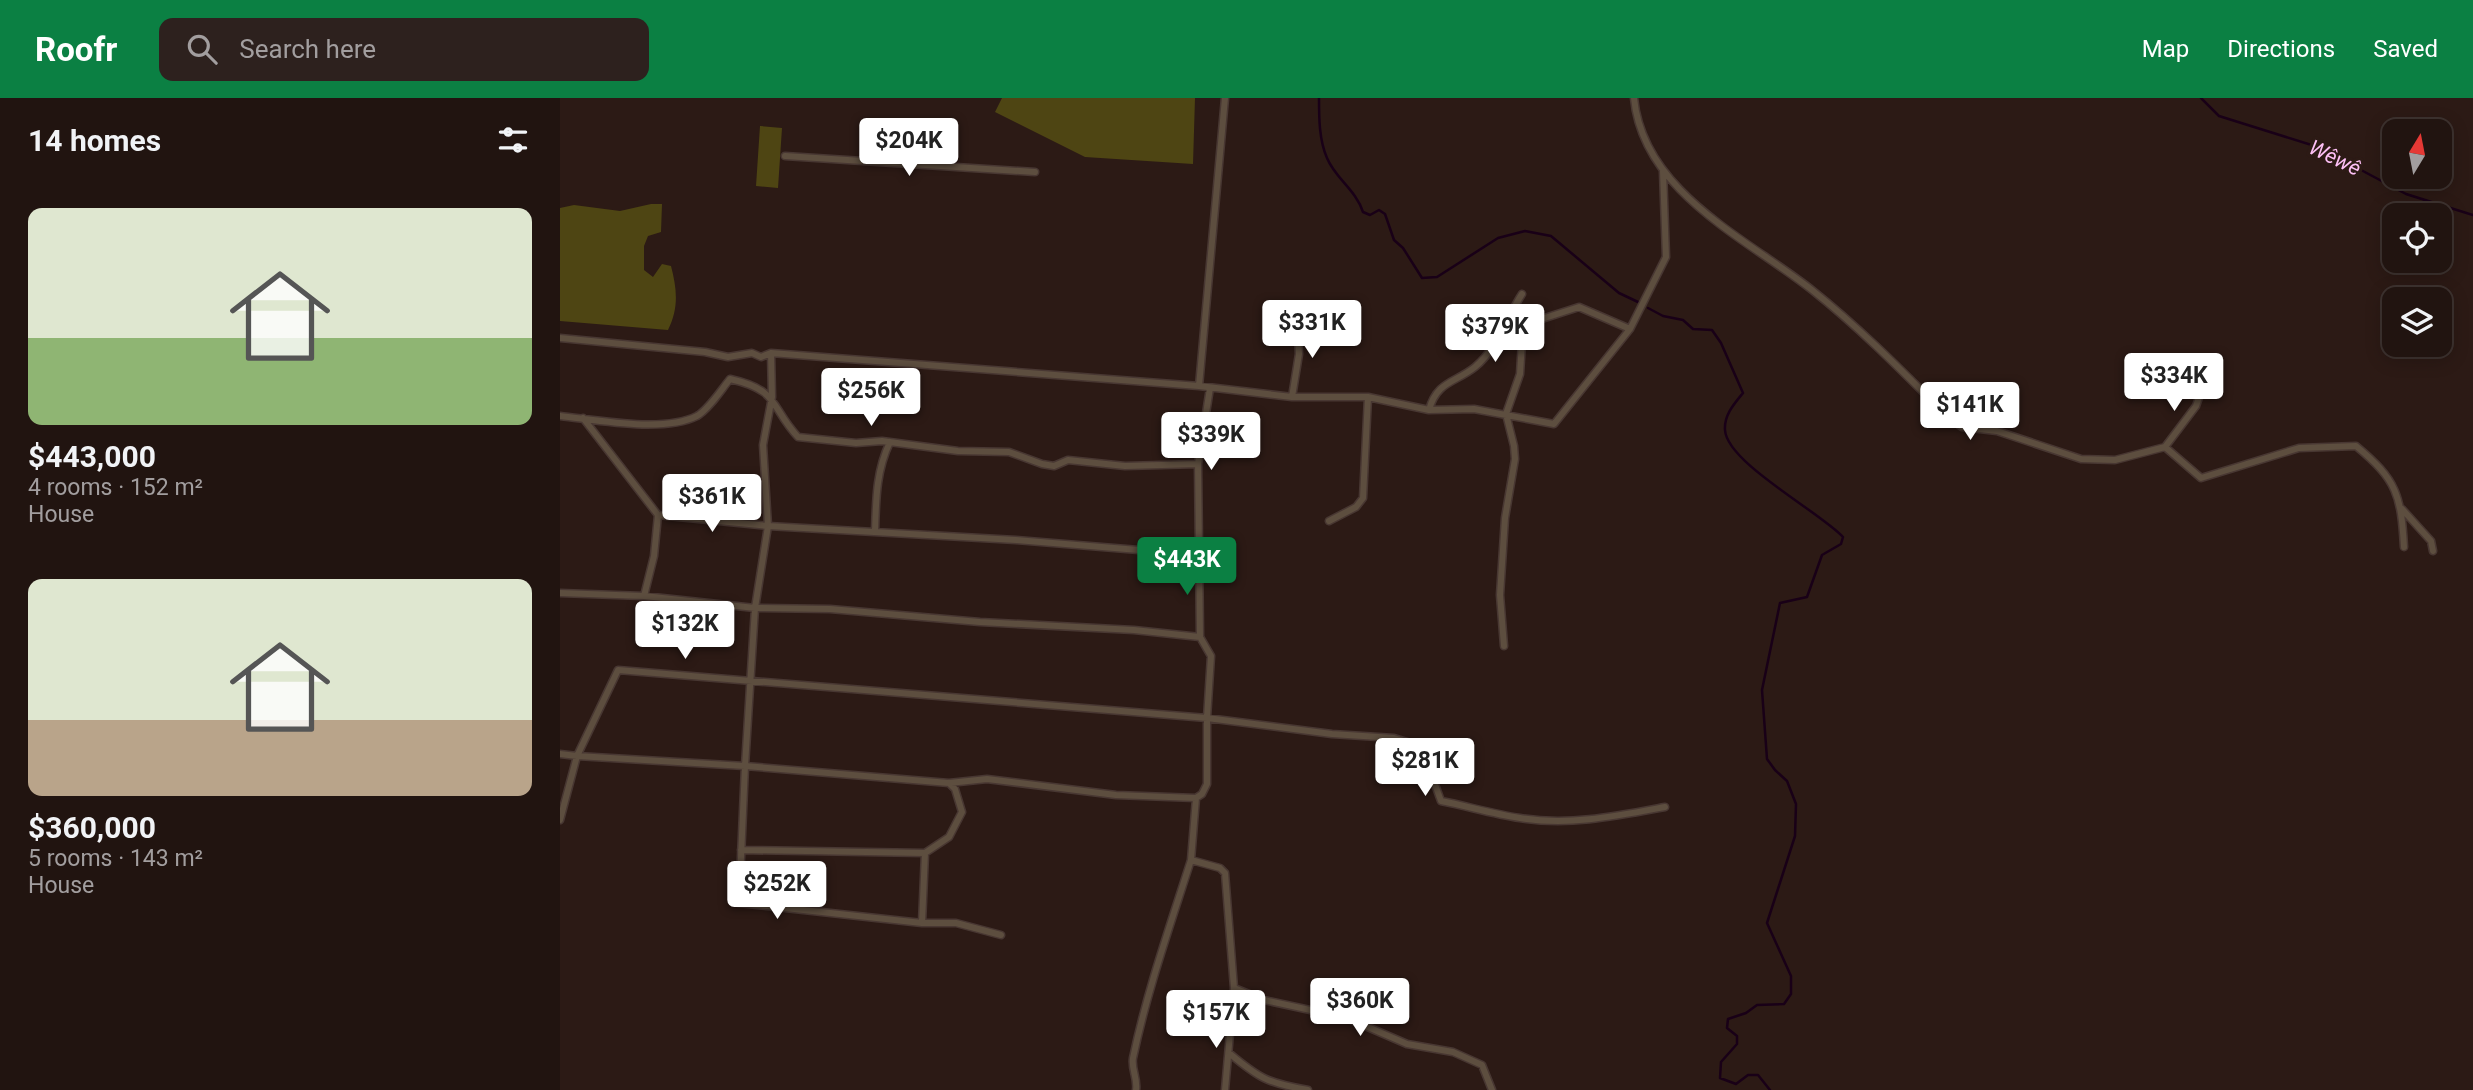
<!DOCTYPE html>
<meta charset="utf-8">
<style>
:root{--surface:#211410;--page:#2d211e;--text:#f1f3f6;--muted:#a29e9f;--line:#3e3330;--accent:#0b8043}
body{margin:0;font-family:Roboto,sans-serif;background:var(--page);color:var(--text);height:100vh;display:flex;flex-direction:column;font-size:26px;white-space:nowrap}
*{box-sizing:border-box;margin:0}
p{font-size:23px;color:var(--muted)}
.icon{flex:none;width:38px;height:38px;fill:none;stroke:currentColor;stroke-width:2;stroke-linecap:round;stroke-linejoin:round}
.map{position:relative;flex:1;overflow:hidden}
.drawer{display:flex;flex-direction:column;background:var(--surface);width:560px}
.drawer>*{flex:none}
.needle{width:46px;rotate:10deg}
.controls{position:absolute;left:1822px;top:21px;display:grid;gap:14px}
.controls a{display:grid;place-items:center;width:70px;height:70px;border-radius:14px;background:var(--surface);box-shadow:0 4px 18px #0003,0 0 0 2px var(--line);font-size:35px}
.price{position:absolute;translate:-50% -60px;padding:0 16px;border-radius:7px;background:#fff;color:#222;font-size:23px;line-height:46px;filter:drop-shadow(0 2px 4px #0008)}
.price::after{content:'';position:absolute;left:50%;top:42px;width:21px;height:16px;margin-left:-10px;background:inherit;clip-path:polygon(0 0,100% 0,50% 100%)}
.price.selected{background:var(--accent);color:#fff}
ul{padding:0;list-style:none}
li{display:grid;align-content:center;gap:14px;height:371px;padding:0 28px}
li span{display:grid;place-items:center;height:217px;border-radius:14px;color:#555}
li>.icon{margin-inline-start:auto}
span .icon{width:126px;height:126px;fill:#fffc;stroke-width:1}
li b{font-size:30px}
h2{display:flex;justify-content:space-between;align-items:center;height:84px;padding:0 28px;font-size:30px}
header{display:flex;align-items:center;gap:42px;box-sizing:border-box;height:98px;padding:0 35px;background:var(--accent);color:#fff}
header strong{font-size:33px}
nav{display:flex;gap:38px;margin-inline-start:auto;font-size:24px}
.search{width:490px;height:63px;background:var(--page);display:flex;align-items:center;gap:18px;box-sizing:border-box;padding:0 24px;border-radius:14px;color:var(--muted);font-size:26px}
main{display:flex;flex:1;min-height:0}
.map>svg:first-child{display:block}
.green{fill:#4e4513}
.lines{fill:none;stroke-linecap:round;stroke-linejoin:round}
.stream{stroke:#190017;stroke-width:2.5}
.street-casing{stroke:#483732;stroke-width:9}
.street{stroke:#5d4e3f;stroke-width:6}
.labels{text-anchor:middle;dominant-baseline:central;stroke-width:7;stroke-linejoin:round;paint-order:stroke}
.water-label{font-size:21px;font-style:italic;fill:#fec0f6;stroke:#2c1a15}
</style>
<header>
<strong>Roofr</strong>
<div class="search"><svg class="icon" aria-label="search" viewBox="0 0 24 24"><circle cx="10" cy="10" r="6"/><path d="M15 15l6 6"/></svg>Search here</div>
<nav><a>Map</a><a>Directions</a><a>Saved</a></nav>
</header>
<main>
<section class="drawer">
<h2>14 homes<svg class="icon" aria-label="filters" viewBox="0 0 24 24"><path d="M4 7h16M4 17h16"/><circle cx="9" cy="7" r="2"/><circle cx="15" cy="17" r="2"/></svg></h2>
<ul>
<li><span style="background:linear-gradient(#dfe7d0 60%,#8fb573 0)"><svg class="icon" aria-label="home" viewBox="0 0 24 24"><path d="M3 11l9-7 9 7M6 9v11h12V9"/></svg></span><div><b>$443,000</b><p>4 rooms · 152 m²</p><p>House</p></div></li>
<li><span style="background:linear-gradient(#dfe7d0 65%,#b9a48a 0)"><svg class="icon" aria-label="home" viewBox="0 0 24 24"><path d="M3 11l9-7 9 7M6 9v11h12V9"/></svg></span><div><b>$360,000</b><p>5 rooms · 143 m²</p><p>House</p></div></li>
</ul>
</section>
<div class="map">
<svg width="1913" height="992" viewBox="0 0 1913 992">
<rect width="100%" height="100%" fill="#2c1a15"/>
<path class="green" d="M442,0h193l-2,66 -108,-7 -90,-45z
M200,28l22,2 -4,60 -22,-2z
M91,106h11l-1,28 -13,4 -4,10v24l9,7 9,-13 9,2c6,23 8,42 -3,64l-108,-9v-113l14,-3 46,6z"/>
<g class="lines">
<path class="stream" d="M759,0c0,19 0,42 8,60 8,20 29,32 36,54l7,3 9,-5 6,4 9,26 9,8 19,30 15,-1 61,-39 27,-7 26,5 68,57 19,9
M1641,0l18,18 99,31 88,47 67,21
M1088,210l15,8 20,4 10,9 19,1 9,13 22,50c-9,11 -19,22 -18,37 2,33 95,82 118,107l-2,7 -19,11 -15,42 -27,6 -18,87 5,69 8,11 12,11 9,23 -1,32 -28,87 24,53v18l-7,10 -27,1 -11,8 -18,6 -1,9 10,8v8l-16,18 -1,16 16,6 12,-9h10l12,15"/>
<defs>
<path id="street" d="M1074,0c9,94 112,140 178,192 49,39 92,83 136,127l14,10 35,4 84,28 34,1 50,-13 36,31 98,-30 57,-2c41,34 45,49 48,101
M225,58l250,16
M0,240l145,14 23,5 24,-4 9,4 10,-4 1,44 -9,48 5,81 -110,-11
M211,255l428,33 93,11h76l61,13 45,-1 80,15 76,-95 36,-72 -3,-86
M639,288l26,-288
M732,299l7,-43 -2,-32
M869,312c8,-29 26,-27 46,-43 22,-18 32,-50 47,-73
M0,318c37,4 103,17 137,0 12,-7 24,-26 33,-37 50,11 40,28 68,58l58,6 26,-2 76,10 51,1 33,12 12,2 14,-6 57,6 73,-2
M23,320l75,97 -4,41 -10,40
M1605,349l31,-41 6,-17
M1842,411l29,32 2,10
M769,423l27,-14 7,-9 5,-101
M315,434c1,-32 1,-61 15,-90
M0,495l84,3 111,12 75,1 150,13 154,8 66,7 11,19 -4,62v66l-5,10 -6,4 -5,62 29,8 5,5 9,115 -9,102
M640,539l-2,-173 12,-76
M944,548l-4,-51 5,-77 10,-59 -1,-13 -8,-32 14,-40 3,-49 56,-18 51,22
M0,656l17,2 41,-86 589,48 125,16 62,4 23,7 18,15 -2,19 8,22c26,5 52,13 79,17 49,8 97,-2 145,-11
M636,700l-80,-3 -129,-16 -38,4 -204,-17 10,-158 13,-82 248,14 184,15
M0,722l17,-64 168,10 -6,137 183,20 3,-70 24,-16 13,-25 -7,-23 -6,-6
M181,752l184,3
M362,825h34l45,12
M674,890l30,12 83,18 60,26 46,8 29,13 10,25
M669,955c31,26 39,30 79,37
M576,992c2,-11 -5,-21 -3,-32 14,-67 37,-132 58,-198"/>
</defs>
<use href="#street" class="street-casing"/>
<use href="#street" class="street"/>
</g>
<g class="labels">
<g class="water-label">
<text transform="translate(1775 60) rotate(26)">Wêwê</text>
</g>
</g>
</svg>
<div class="controls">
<a><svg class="needle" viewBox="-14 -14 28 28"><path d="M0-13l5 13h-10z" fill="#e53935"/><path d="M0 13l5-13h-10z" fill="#a29e9f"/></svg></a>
<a><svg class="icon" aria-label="locate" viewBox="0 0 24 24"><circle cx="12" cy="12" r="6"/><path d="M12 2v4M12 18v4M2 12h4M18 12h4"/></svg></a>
<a><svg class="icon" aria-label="layers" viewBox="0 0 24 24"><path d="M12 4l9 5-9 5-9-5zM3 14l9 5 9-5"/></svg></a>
</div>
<b class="price" style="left:349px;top:80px">$204K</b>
<b class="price" style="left:752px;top:262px">$331K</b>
<b class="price" style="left:935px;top:266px">$379K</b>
<b class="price" style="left:1614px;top:315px">$334K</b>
<b class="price" style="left:311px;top:330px">$256K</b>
<b class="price" style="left:1410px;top:344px">$141K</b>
<b class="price" style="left:651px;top:374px">$339K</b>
<b class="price" style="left:152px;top:436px">$361K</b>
<b class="price selected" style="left:627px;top:499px">$443K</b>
<b class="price" style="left:125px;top:563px">$132K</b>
<b class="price" style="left:865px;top:700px">$281K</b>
<b class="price" style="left:217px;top:823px">$252K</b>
<b class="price" style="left:800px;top:940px">$360K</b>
<b class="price" style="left:656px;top:952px">$157K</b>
</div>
</main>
